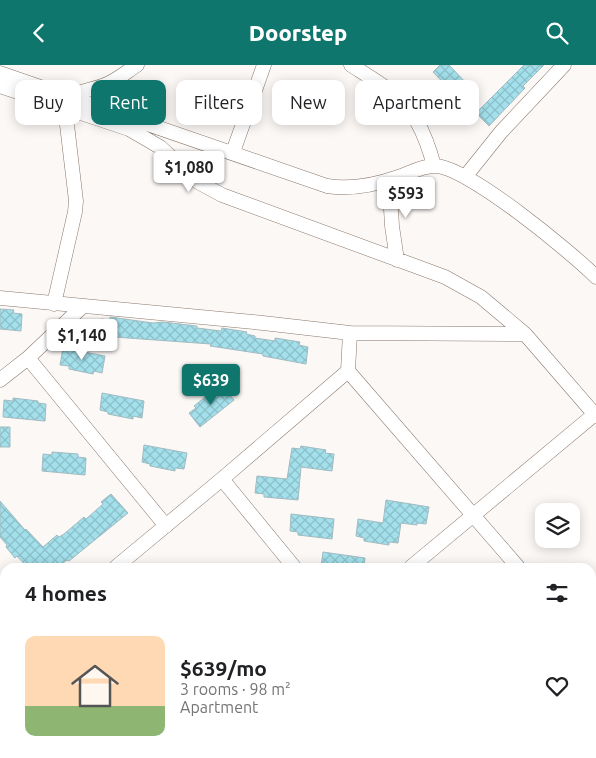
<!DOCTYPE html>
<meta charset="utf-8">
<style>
:root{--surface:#fff;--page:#f2f2f2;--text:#202124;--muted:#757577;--accent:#0f766e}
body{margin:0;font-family:Ubuntu,sans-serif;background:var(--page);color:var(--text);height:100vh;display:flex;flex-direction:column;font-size:19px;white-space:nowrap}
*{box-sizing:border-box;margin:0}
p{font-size:16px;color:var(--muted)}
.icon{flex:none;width:28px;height:28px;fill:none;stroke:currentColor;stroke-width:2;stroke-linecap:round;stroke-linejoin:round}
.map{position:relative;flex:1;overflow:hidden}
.details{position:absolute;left:0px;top:498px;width:596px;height:196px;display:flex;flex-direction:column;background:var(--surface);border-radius:15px 15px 0 0;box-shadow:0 2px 12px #0003}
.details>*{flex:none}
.guide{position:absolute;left:15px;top:15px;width:566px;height:45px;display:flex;gap:10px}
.buttons{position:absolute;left:535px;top:438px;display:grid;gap:10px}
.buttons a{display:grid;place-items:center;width:45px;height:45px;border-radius:10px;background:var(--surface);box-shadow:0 2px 12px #0003;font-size:25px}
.price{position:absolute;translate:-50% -42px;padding:0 11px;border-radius:5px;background:#fff;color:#222;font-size:16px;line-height:32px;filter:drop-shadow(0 1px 2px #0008)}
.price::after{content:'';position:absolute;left:50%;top:30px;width:15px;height:11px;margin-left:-8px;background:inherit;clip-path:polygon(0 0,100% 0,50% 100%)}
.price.selected{background:var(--accent);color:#fff}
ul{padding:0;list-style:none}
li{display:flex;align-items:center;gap:15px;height:125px;padding:0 25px}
li span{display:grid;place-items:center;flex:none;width:140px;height:100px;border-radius:10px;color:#555}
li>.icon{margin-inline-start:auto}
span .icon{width:60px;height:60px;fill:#fffc;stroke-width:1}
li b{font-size:21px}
h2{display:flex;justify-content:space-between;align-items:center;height:60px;padding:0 25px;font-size:21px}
.chip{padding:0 18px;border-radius:10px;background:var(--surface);box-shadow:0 2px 12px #0003;font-size:18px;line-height:45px}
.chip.selected{background:var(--accent);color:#fff}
header{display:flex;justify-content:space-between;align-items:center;height:65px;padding:0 25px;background:var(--accent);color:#fff;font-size:22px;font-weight:800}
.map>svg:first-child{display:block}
.building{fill:url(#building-cross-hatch);stroke:#a2bbc0}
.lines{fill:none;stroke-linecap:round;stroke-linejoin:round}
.street-casing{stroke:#8b796d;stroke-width:15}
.street{stroke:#fff;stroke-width:14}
</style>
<header><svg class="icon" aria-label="back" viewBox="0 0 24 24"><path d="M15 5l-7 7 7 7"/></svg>Doorstep<svg class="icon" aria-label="search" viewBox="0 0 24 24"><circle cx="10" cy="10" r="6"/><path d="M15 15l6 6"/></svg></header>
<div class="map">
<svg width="596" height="693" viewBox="0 0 596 693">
<defs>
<pattern id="building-cross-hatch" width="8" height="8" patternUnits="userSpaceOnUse" patternTransform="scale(1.25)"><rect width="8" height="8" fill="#a3e0eb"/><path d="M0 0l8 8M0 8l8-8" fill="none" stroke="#8cc0c9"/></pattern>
</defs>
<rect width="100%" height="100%" fill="#fcf8f6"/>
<path class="building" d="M440,0h9l20,21 -12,11 -24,-25z
M524,0h20l-21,21 2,2 -36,38 -13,-13z
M0,244l14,1 -1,3 9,1 -1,17 -21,-2z
M110,252l43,6 10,-1 25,3 9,1v2l24,3 1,-3 25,4 -1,2 9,2v2l20,3v-3l25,4 -1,3 9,2 -2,17 -43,-8v-2l-53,-8 1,-2 -111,-8 1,-17 9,1z
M63,283l42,8 -3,17 -8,-2 -1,3 -24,-5v-3l-9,-1z
M223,322l11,13 -34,27 -11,-14 7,-5 -2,-2 20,-16 2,2z
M102,328l42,8 -2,17 -9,-2v3l-25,-5v-2l-8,-2z
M13,333l25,3v2l8,1 -1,17 -42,-4 1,-17 9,1z
M0,362h10v20h-10z
M144,380l43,8 -3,16 -9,-1v3l-25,-5v-2l-8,-2z
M301,381l25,4 -1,3 9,1 -2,17 -31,-4 -3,33 -34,-3v-3l-9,-1 2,-17 30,3 5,-31 8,1z
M52,387l26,2v3l8,1 -1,17 -43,-4 1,-17 9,1z
M111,429l17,19 -59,48 -2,-1 -9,7h-31l-10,-11 -2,2 -9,-11 1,-2 -7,-8v-36l25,29 1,-1 17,18 14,-12 2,2 5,-3 20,-17 2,2 17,-15 -2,-2z
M386,435l43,7 -3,17 -9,-1v2l-16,-2 -3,20 -9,-1v3l-25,-4v-3l-8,-2 2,-17 25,4z
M291,449l43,5 -2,20 -34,-4v-3l-8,-1z
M323,487l42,6 -1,9h-43z"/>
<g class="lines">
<defs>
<path id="street" d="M351,0c14,9 29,18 42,28 23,17 34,46 41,73
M0,8l327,113c24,4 48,-1 71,-9 12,-4 24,-11 36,-11 31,-2 138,87 162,111
M0,21l129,43 31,18 38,35 24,13 223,82 36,20 44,37 71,82
M71,32c10,-7 20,-7 31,-11 13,-4 24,-14 35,-21
M233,87l31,-87
M465,112l36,-45 63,-67
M396,113l-5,31 1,17 5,34
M0,233l263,25 87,10 -2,38
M54,239l21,-92 1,-11 -11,-93
M350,268l175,1
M28,293l55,-52
M0,315l28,-22 138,168
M222,414l72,88
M116,502l106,-88 126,-108 170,196
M411,502l184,-153
M0,529l5,7
M591,588l5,6
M0,599l5,-4
M135,689l4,4
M294,689l3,4
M179,693l5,-4"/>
</defs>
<use href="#street" class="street-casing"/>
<use href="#street" class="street"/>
</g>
</svg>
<div class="buttons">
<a><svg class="icon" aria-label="layers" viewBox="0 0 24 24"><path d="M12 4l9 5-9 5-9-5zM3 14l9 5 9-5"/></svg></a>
</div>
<b class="price" style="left:189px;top:128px">$1,080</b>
<b class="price" style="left:406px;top:154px">$593</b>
<b class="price" style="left:82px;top:296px">$1,140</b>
<b class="price selected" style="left:211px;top:341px">$639</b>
<div class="guide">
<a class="chip">Buy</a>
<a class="chip selected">Rent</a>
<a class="chip">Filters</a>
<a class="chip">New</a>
<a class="chip">Apartment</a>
</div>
<section class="details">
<h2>4 homes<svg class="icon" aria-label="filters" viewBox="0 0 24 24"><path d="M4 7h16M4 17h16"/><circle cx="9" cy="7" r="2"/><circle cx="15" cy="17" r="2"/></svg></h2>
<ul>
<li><span style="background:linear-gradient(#ffd9b3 70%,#8fb573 0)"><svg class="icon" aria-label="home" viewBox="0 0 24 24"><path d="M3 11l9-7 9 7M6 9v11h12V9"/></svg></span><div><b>$639/mo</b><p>3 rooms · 98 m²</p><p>Apartment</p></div><svg class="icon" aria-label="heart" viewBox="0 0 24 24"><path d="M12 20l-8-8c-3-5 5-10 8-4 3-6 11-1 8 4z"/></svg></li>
</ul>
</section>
</div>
